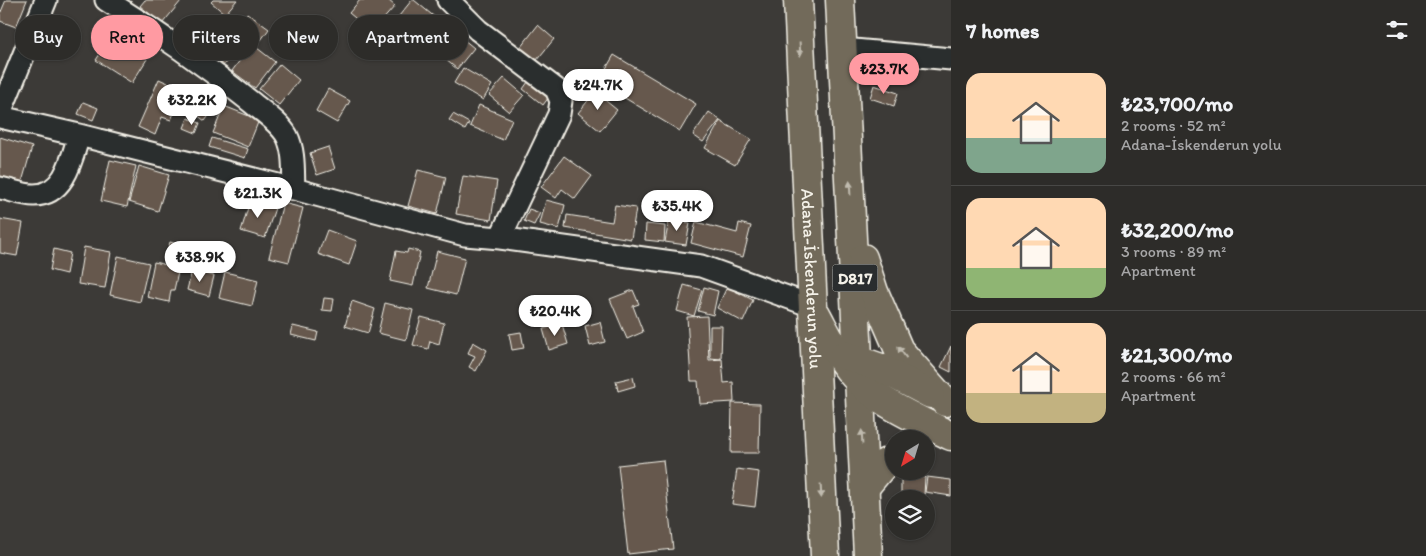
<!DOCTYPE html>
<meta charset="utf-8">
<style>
:root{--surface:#2d2c29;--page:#393835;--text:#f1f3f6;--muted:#a7a7a8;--line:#484846;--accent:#ff9aa2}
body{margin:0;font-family:Itim,sans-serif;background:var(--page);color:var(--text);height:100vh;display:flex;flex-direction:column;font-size:19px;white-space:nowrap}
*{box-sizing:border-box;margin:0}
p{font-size:16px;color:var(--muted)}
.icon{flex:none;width:28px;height:28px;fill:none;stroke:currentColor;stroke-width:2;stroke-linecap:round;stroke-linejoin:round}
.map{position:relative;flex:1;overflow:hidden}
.sheet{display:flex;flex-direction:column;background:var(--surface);width:475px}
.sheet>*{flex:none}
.top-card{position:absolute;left:15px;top:15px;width:475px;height:45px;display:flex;gap:10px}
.needle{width:32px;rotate:218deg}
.tools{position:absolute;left:885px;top:430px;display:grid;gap:10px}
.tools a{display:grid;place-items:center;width:50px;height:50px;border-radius:50%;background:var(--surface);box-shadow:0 1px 4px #0004,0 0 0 1px var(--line);font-size:25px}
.price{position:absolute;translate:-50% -42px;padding:0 11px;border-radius:18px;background:#fff;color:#222;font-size:16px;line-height:32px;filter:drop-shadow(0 1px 2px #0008)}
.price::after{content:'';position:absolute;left:50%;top:30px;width:15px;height:11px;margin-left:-8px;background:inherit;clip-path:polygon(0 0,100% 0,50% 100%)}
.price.active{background:var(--accent);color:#111}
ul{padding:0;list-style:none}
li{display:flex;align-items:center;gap:15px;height:125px;padding:0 15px}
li+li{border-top:1px solid var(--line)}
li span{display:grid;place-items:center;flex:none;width:140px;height:100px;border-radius:15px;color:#555}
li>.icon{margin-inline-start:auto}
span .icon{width:60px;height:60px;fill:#fffc;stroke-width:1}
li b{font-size:21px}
h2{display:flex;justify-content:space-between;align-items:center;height:60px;padding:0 15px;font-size:21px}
.tag{padding:0 18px;border-radius:22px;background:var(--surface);box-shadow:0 1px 4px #0004,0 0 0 1px var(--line);font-size:18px;line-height:45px}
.tag.active{background:var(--accent);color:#111}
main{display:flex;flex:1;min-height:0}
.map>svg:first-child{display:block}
.building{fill:#66594d;stroke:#f4f1e8}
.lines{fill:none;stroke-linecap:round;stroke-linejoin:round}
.minor-casing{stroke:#f4f1e8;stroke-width:25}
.highway-casing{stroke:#f4f1e8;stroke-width:31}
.minor{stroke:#2a2d2e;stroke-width:21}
.highway{stroke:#726b5a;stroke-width:28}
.oneway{fill:#c0bbaf}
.labels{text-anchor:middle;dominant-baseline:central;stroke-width:5;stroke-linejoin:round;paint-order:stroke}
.shield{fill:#2a2d2e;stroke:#b7b6b0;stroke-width:1}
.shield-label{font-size:16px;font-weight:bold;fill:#f4f1e8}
.street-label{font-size:18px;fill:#f4f1e8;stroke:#2a2d2e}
</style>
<main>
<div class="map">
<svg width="951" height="556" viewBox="0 0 951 556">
<rect width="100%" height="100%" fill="#3c3a37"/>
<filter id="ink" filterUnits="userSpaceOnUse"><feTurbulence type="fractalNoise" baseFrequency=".02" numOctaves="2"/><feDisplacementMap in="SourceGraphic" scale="10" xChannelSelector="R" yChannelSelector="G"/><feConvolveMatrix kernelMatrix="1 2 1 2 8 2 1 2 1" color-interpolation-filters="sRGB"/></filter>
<g filter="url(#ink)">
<path class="building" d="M6,0h21l-11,27 -16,-6v-7z
M145,0h35l1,1 -19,23 -22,-18z
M213,0h24l-12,14 -14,-12z
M360,0h28l7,6 -23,26 -23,-19z
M412,0h2l23,19 -23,28 -24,-20z
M247,13l22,16 -8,11 -22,-16z
M224,25l19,16 -21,26 -19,-16z
M446,25l28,23 -17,21 -29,-24z
M538,25l16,14 -18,22 -16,-13z
M118,27l28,19 -6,9 7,4 -15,24 -36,-23z
M252,44l23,18 -20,26 -23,-17z
M614,55l82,49 -16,27 -82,-49z
M280,64l19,16 -20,25 -20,-16z
M463,68l29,17 -9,15 -29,-17z
M504,78l20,17 -15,17 -20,-17z
M159,79l25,11 -13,30 -9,-3 -7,18 -17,-8z
M528,82l21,15 -6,8 -20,-16z
M874,85l24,8 -4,13 -24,-8z
M328,89l22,12 -13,22 -21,-12z
M595,92l22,18 -17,21 -22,-18z
M197,94l8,6 -10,12 -7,-5z
M83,102l15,6 -5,12 -15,-6z
M205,103l9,6 -9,12 -8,-6z
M479,105l33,14 -9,21 -33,-14z
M224,106l35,14 -11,27 -35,-14z
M709,112l11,8 -17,22 -10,-7z
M453,114l16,9 -4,7 -16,-10z
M188,118l12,5 -4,10 -12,-5z
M720,121l31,18 -16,26 -30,-17z
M0,137l32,10 -10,35 -22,-6z
M212,138l36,11 -3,9 -36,-11z
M328,147l7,22 -18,6 -7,-22z
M564,156l28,20 -17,23 -13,-10 -6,9 -15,-11z
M110,160l26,6 -9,41 -26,-6z
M139,166l30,9 -11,36 -29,-9z
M418,170l28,7 -9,37 -29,-8z
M463,176l34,5 -6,39 -35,-6z
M546,200l19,5 -6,24 -19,-5z
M250,201l25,7 -10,30 -24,-7z
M283,203l20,5 -14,54 -20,-5z
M615,205l21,3 -5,31 -66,-11 2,-13 45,7z
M529,209l11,4 -6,12 -10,-4z
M0,219l23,4 -6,33 -17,-3z
M669,220l21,3 -4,22 -21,-3z
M696,222l41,11 2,-10 12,3 -8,31 -52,-14z
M646,224l19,2 -1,16 -19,-2z
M327,230l30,11 -8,24 -31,-11z
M170,242l18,5 -4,15 -18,-6z
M84,247l27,5 -6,36 -27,-4z
M54,249l16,4 -4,21 -16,-4z
M408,249l12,3 -7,34 -23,-5 6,-30 11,2z
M437,251l28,7 -9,37 -28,-7z
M118,256l31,7 -9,39 -30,-7z
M154,262l25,6 -5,22h-3l-2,12 -22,-5z
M192,270l22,6 -5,20 -22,-6z
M225,272l33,8 -6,26 -33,-8z
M684,285l18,5 -8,26 -17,-5z
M704,287l14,4 -5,24 -15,-4z
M727,287l26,13 -10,22 -26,-14z
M633,290l6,14 -6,2 10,26 -16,7 -17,-40z
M324,298l10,1 -2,12 -10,-1z
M352,301l23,8 -7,24 -23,-7z
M385,303l28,7 -7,30 -28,-7z
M707,316l2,44 13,-1 2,24 9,-1 1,20 -34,2 -2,-23h-7l-4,-64z
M421,317l23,6 -5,21 -9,-3 -2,8 -15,-4z
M600,322l5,20 -15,4 -5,-20z
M562,324l6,20 -19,6 -6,-21z
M293,326l25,6 -2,9 -25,-6z
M710,326h12l-1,33 -11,-1z
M521,332l3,16 -12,2 -3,-16z
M473,342l14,8 -11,21 -7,-4 6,-11 -7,-3z
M951,346v26l-10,-5z
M633,377l2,9 -17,5 -2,-10z
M732,403l28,1 -1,49h-28z
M663,460l10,89 -45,5 -10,-89z
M737,469l22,3 -4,35 -23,-3z
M901,477h24l-1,18 -23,-1z
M927,477l24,3v16l-26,-4z"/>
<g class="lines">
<defs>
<path id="minor" d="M106,0c50,31 99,65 145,102 12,10 28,20 36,34 8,16 6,36 7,53
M448,0l30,30 78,59 5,12 -2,13 -59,124
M843,49l108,10
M0,113l46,-113
M0,117l79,18 215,54 171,46 35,3 201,28 111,40
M0,188c11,2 23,7 34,7 31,0 38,-37 45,-60"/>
<g id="highway">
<path id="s1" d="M798,0l27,556"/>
<path d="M840,0l28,556"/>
<path d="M863,258l11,34 25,58 46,52"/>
<path d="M816,314c13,24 24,48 43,67 22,23 64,41 92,55"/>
<path d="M844,355l37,13 49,26"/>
<path d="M865,487l20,-24 9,-4"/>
</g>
</defs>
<use href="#minor" class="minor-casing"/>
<use href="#highway" class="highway-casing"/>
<use href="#minor" class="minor"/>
<use href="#highway" class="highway"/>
</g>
<defs><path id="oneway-solid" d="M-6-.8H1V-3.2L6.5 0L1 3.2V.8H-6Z" transform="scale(1.25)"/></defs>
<g class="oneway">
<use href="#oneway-solid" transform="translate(800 49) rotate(87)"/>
<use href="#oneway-solid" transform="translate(850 188) rotate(-93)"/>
<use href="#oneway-solid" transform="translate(902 352) rotate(-126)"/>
<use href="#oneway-solid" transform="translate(862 437) rotate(-93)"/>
<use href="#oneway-solid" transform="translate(821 491) rotate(87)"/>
</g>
</g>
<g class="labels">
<rect class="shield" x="832.5" y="264.5" width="45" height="27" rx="4"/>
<g class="shield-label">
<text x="855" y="278">D817</text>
</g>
<g class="street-label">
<text stroke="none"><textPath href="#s1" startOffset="279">Adana-İskenderun yolu</textPath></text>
</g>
</g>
</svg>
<div class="tools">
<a><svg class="needle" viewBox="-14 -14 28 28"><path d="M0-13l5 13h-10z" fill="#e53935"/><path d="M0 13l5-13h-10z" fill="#a7a7a8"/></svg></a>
<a><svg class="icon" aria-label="layers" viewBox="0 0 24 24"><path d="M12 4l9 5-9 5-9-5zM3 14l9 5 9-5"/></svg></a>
</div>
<b class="price active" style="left:884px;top:95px">₺23.7K</b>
<b class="price" style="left:598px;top:111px">₺24.7K</b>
<b class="price" style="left:192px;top:126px">₺32.2K</b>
<b class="price" style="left:258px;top:219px">₺21.3K</b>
<b class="price" style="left:677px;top:232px">₺35.4K</b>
<b class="price" style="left:200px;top:283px">₺38.9K</b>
<b class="price" style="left:555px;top:337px">₺20.4K</b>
<div class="top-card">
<a class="tag">Buy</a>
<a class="tag active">Rent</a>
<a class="tag">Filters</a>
<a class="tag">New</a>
<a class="tag">Apartment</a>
</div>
</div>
<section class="sheet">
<h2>7 homes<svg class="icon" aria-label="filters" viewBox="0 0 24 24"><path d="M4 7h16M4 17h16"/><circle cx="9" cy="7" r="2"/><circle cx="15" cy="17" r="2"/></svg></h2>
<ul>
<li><span style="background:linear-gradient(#ffd9b3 65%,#7fa58c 0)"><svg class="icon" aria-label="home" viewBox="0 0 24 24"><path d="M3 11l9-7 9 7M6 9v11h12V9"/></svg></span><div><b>₺23,700/mo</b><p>2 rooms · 52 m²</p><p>Adana-İskenderun yolu</p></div></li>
<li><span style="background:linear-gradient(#ffd9b3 70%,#8fb573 0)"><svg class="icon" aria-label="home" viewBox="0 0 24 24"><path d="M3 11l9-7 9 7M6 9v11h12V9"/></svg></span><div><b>₺32,200/mo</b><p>3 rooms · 89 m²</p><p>Apartment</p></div></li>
<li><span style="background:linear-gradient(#ffd9b3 70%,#c2b280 0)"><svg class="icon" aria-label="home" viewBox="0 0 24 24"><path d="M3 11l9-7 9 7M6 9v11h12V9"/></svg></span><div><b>₺21,300/mo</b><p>2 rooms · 66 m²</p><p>Apartment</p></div></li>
</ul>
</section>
</main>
